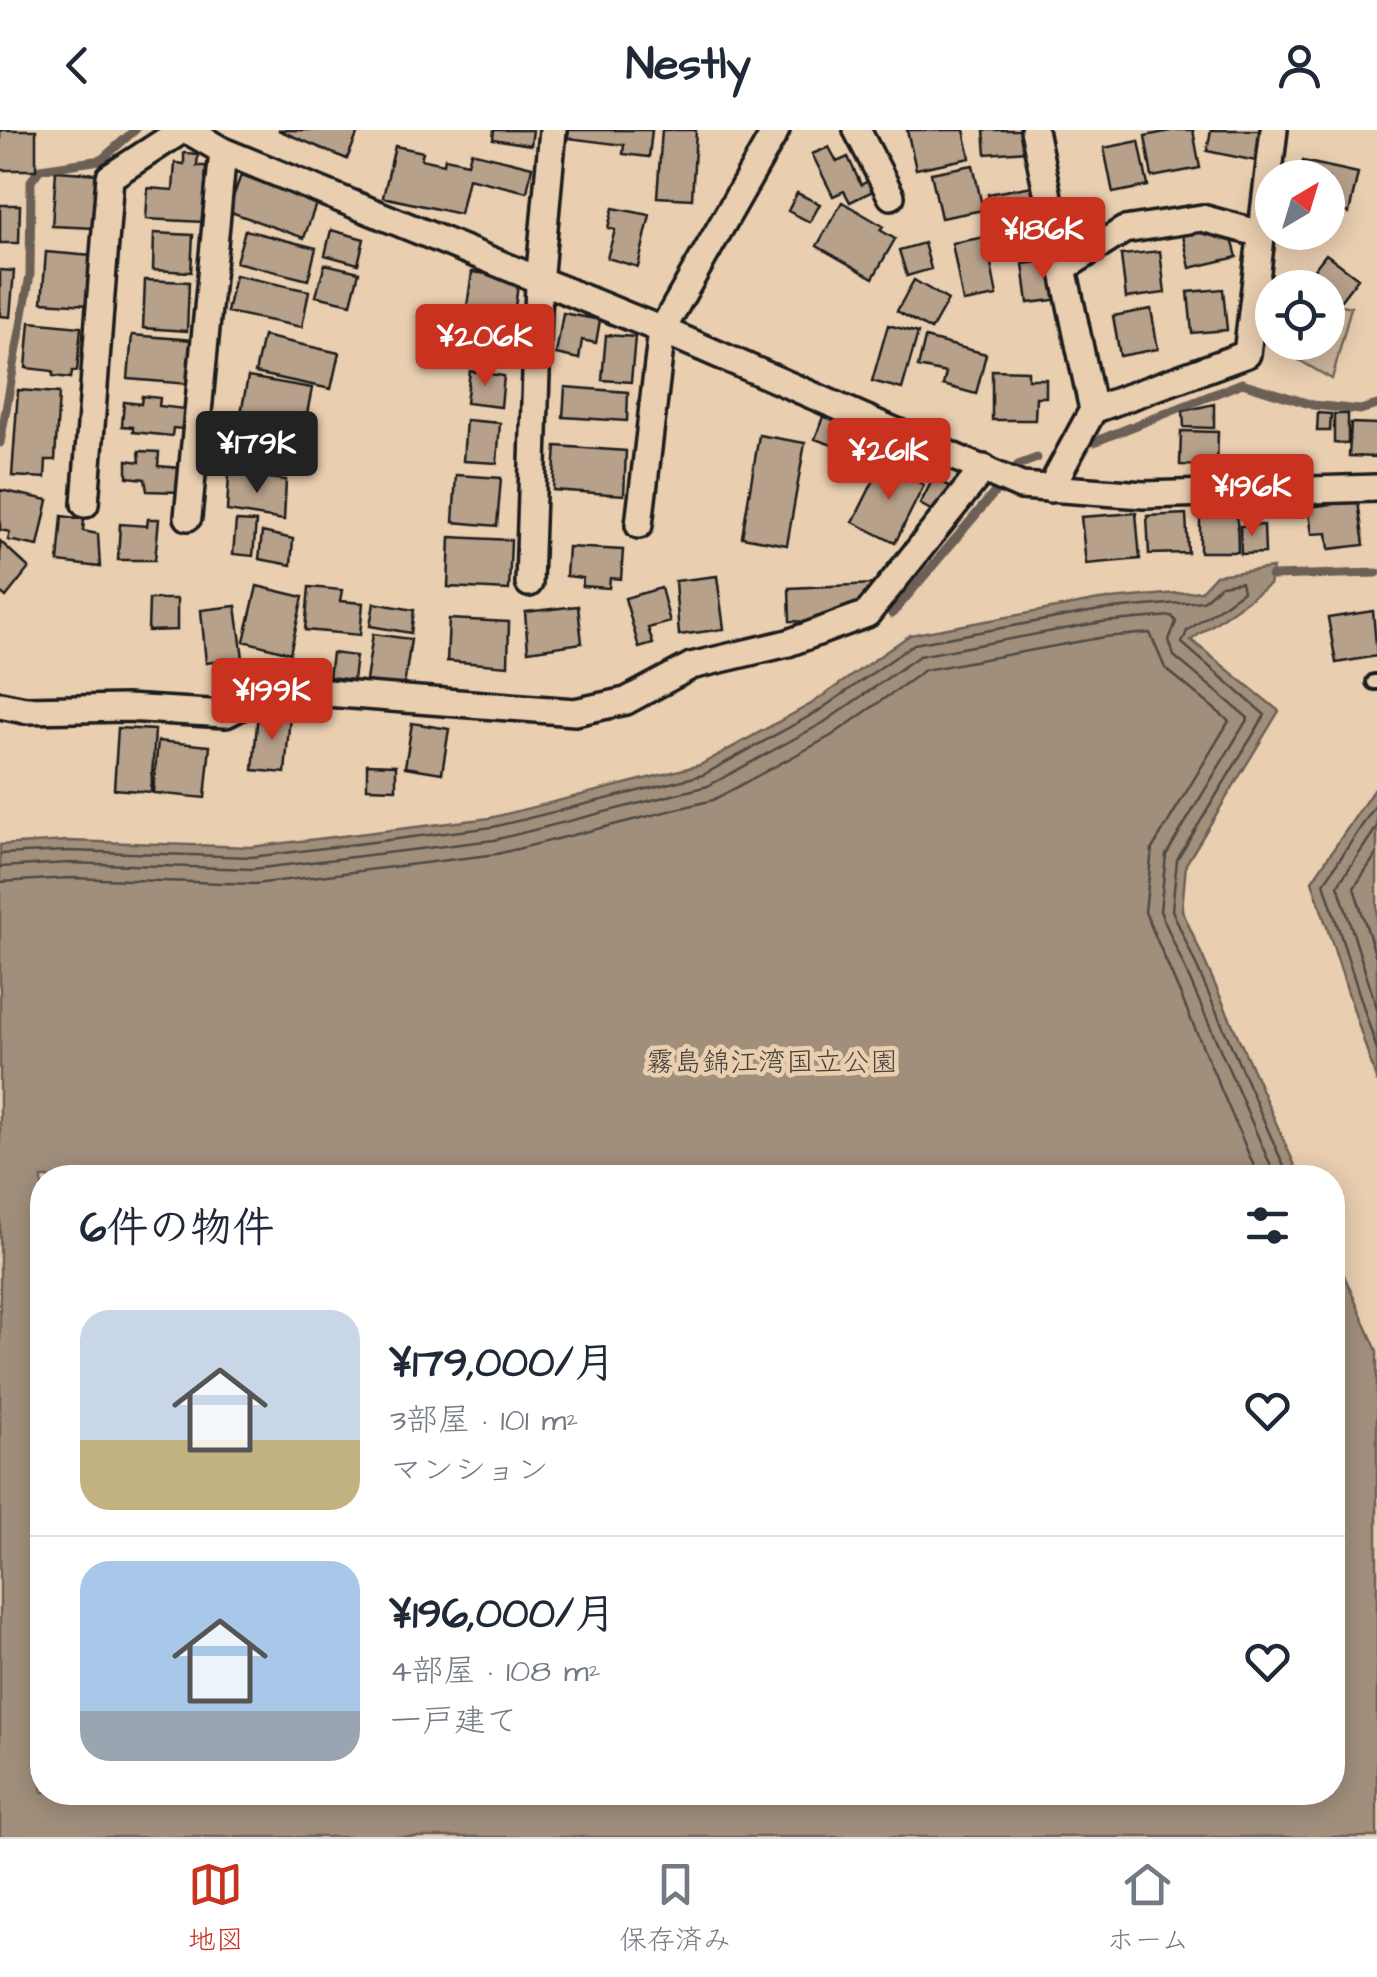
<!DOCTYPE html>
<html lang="ja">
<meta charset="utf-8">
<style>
:root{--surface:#fff;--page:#f2f2f3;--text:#1f2937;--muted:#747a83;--line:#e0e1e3;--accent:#c8321e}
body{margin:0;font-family:"Architects Daughter","Klee One",sans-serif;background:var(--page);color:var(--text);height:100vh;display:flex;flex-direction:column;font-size:38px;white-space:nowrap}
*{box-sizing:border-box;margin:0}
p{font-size:32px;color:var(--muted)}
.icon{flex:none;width:55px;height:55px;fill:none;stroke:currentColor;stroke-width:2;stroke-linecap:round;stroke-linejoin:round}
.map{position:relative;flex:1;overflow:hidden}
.sheet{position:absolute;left:30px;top:1035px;width:1315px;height:640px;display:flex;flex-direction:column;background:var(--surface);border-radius:40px;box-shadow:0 5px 25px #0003}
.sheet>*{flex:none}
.needle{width:65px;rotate:38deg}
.fabs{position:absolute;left:1255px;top:30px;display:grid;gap:20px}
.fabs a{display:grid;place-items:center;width:90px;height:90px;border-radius:50%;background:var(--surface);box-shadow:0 5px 25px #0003;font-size:50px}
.price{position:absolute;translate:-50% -85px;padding:0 22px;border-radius:10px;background:var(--accent);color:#fff;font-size:32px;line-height:65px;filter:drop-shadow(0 2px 5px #0008)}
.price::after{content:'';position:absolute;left:50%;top:60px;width:30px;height:22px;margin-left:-15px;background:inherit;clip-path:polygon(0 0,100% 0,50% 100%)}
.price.on{background:#222;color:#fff}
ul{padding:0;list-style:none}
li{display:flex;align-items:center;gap:30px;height:250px;padding:0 50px}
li+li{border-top:2px solid var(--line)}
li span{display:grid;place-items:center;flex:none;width:280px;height:200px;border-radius:30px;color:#555}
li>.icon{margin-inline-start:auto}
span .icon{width:120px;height:120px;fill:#fffc;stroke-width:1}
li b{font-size:42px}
h2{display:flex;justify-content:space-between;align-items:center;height:120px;padding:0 50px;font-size:42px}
header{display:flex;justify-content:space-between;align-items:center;height:130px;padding:0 50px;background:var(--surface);font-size:45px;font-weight:700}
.menu{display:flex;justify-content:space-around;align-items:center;height:140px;border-top:2px solid var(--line);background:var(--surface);font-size:28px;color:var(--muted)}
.menu a{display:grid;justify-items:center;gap:5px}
.menu .on{color:var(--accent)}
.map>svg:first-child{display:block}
.green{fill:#cbb49b;stroke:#74685c;stroke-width:2.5}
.water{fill:#a18f7c;stroke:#6c6156;stroke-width:2.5}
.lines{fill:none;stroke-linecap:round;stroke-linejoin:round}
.shore{stroke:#514a42;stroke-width:2.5}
.stream{stroke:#6c6156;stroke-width:9}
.building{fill:#b7a18b;stroke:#1c1c1c;stroke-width:2.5}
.lane-casing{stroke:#1c1c1c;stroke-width:20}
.street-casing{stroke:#1c1c1c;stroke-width:32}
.lane{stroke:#e9ceb0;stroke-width:12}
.street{stroke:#e9ceb0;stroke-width:25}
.labels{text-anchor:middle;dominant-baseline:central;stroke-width:9;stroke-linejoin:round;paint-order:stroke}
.park-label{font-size:28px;fill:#48423c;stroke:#e9ceb0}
</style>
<header><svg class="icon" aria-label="back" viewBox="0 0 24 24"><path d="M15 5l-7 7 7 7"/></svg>Nestly<svg class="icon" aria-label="person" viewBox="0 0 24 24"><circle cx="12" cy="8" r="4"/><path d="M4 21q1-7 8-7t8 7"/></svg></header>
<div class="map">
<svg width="1377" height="1707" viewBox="0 0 1377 1707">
<rect width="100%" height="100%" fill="#e9ceb0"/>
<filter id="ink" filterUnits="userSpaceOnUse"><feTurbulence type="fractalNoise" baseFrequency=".01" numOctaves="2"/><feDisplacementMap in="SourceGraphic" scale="20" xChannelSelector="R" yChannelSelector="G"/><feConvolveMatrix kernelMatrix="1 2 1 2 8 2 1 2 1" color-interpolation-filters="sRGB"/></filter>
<g filter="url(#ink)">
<path class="green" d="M1328,172l23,5 -19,72 -64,-37 4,-25v25h56z"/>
<path class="water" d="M1273,438l-4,17 -78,55 88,71 -93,153 -4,46 118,267 -1258,1v614h1290l1,-542 44,101v486h-1377v-992l68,-4 183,6 239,-29 210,-53 111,-61 99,-69 189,-35 102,-9 15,-16z
M1374,659l3,2v291l-65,-201z"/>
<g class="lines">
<path class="shore" d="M1377,673l-53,80 53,167
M1377,697l-39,58 39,124
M1377,723l-23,35 23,72
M0,724l69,-3 183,6 241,-30 210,-52 114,-63 97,-68 186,-34 103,-9 18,-16 20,-3 2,9 -56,40 -5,12 83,72 -88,145 -5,50 117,268
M0,737l69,-4 184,6 241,-29 214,-54 115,-63 96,-67 183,-34 70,-6 4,6 -7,18 5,16 74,62 -82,137 -6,56 116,267
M0,752l69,-4 186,6 242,-30 216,-54 118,-64 94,-66 179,-33 46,-4 15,35 64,53 -77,128 -7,63 114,266"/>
<path class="stream" d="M1094,312l148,-59 71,22 47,5 17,-5
M0,313l30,-168 1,-94 9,-12 61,-9 34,-30
M1018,335l19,-7
M1271,446l106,-3
M892,484l103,-122"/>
</g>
<path class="building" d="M0,0h36v40h-36z
M278,0h81l-12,29z
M494,0h39l-2,15 -38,-6z
M569,0h83l-3,27 -26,-3 1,-9 -56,-7z
M662,0h34l-4,69 -35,-2z
M907,0h57l6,28 -54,11z
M984,0h41l2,21 -41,3z
M1175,0h18l7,38 -48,9 -7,-41z
M1211,0h62l-7,33 -59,-12z
M1139,11l9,45 -35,7 -9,-45z
M395,16l28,6 -2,7 23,5 1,-6 23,5 3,-11 61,15 -5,25 -59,-14 -8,36 -77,-17z
M829,17l8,15 11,-5 13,28 7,-4 5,10 -23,11 -6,-11 -11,5 -21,-42z
M184,23l14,1 -1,12h9l-3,56 -57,-3 2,-31 25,2 2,-27 9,1z
M1303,31l55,12 -9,40 -21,-5v-30h-28z
M973,35l10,45 -42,8 -10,-45z
M56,41l42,3 -3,54 -43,-2z
M241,45l76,26 -13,37 -76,-27z
M1038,55l10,58 -49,9 -11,-58z
M797,63l23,11 -10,18 -22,-11z
M842,72l41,24 -3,4 15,9 -22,39 -56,-32z
M0,75h20l-1,38h-19z
M613,78l37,7 -12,52 -31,-9 8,-28 -7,-2z
M1210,94l19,4 8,29 -47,11 -8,-37z
M245,100l71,18 -8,32 -72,-18z
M331,100l33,9 -6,25 -33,-9z
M154,103l39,2 -2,37 -38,-2z
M986,107l11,59 -34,6 -11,-59z
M924,113l7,26 -24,7 -8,-26z
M1160,121l5,42 -39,5 -5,-43z
M46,122l46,4 -3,49 -47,-3z
M1326,124l32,24 -24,31 -6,-4v-17l-26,-3z
M1057,130l5,39 -34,4 -5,-39z
M325,134l34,8 -8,32 -35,-8z
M0,140l14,1 -4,46 -10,-1z
M472,142l47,6 -5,36 -47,-7z
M235,145l74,16 -7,36 -75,-15z
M145,150l44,2 -2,49 -44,-3z
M914,150l34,20 -17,30 -34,-19z
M1223,159l4,41 -35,3 -4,-41z
M1151,179l7,40 -38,7 -7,-40z
M563,183l37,7 -4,23 -14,-3 -3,19 -23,-5z
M467,191l45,5 -3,29 -45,-5z
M30,192l51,5 -4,44h-5l-1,7 -18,-2v-5l-27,-3z
M888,195l30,8 -16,56 -30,-8z
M132,205l61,5 -4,44 -61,-5z
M606,205l29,2 -4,45 -29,-2z
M263,206l76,17 -8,36 -76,-16z
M925,208l61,16 -10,40 -33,-9 3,-12 -28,-6z
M992,240l36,1v8h18v18h-10l-1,23h-43z
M470,241l34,5 -3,31 -35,-4z
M248,247l64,11 -7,36 -64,-11z
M565,257l63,5 -1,29 -64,-4z
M18,260l41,3 -4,67h-9l-1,18 -33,-2z
M142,266l18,2 -1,8 26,3 -2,20 -10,-1 -1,8 -39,-4v-5l-11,-1 2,-24 17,2z
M1214,274v24l-30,-1 -1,-16z
M1318,283l13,1 -1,17h-13z
M824,284l33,13 -8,24 -34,-12z
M1334,284h14v30l-14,-1z
M466,290l34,3 -3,40 -34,-2z
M235,293l72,13 -3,35 -73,-11z
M1351,293l26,1v33l-28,-1z
M1181,301l37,1 -1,34 -37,-1z
M759,305l46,8 -18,102 -45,-8z
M556,316l70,5 -2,44 -71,-5z
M139,321l20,1 -1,14 23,2 -1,24 -33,-1 -2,-12 -18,-2v-17l13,2z
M882,334l42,21 -29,58 -42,-21z
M229,343l57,7 -2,40 -57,-9z
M456,345l45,3 -4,48 -44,-4z
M934,347l18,11 -14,26 -18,-10z
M0,360l48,10 -10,46 -30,-6 2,-8 -10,-2z
M1358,371l6,44 -35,4 -2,-16 -15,1 -4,-27z
M1136,383l4,46 -54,5 -5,-47z
M1186,384l2,39 -39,1 -2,-38z
M1237,385l1,37h-38v-36z
M62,386l22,3 -1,12 15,3 2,33 -42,-5z
M148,389h11l-4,41h-37l2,-36 27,2z
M236,391l20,1 -3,34 -20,-2z
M1264,395l1,28 -24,1 -1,-28z
M262,402l31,7 -2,26 -32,-6z
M450,407l61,3 -2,50 -61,-3z
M0,411l29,27 -23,29 -6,-5z
M568,417l55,3 -2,29 -11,-1 -1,10 -27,-2 1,-8 -17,-2z
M717,446l7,53 -45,6 -4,-54z
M874,454l-12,21 -34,18 -38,-2 -1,-33z
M257,456l46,11 -13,56 -46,-12z
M309,457l33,3 -2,11 23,2 -3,32 -55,-5z
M661,458l9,34 -22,6 5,16 -14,4 -14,-50z
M149,469h28v31l-29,1z
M374,473l40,7 -3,23 -41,-7z
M236,476l7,52 -37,5 -5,-53z
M578,476l4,37 -54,8 -3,-39z
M1373,481l4,45 -41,7 -8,-45z
M449,489l60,3 -1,44 -61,-5z
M373,504l38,5 -7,48 -38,-6z
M332,523l24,3 -3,24 -24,-3z
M258,582l32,3 -5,58 -32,-3z
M412,593l37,6 -7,44 -37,-6z
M118,598l37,2 -4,62 -37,-3z
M158,611l52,5 -5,52 -52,-5z
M367,634l29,1v24l-29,-1z"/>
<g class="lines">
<defs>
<path id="lane" d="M1374,552h3"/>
<path id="street" d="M187,0l36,21 439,179 359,156 123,9 233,-7
M857,0l34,66
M1034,0l59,280 -43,79
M1062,139l62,-39 78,-12 59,16
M1093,280l154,-56 27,-224
M85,374l25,-327 72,-47
M188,387l35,-366
M639,395l23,-195 114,-200
M529,453l10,-300 14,-153
M0,575l25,5 101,-2 100,6 48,-25 301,23 51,-11 65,-35 97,-23 79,-29 117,-146"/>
</defs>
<use href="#lane" class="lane-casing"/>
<use href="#street" class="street-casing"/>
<use href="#lane" class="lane"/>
<use href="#street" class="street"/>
</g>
</g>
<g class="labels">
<g class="park-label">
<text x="772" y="932">霧島錦江湾国立公園</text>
</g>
</g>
</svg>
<div class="fabs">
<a><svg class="needle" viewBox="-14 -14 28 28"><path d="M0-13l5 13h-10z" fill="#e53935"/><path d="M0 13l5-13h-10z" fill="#747a83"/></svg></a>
<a><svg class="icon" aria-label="locate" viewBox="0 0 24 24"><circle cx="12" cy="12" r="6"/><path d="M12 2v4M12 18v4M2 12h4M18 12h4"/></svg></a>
</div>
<b class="price" style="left:1043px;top:152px">¥186K</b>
<b class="price" style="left:485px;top:259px">¥206K</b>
<b class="price on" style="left:257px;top:366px">¥179K</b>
<b class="price" style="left:889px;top:373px">¥261K</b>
<b class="price" style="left:1252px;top:409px">¥196K</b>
<b class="price" style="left:272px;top:613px">¥199K</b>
<section class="sheet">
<h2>6件の物件<svg class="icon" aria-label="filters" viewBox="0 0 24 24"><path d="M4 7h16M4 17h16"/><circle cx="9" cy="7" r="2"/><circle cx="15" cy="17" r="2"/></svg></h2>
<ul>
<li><span style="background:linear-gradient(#c9d6e8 65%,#c2b280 0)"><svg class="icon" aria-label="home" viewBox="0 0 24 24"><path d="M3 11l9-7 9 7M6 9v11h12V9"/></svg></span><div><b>¥179,000/月</b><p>3部屋 · 101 m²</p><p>マンション</p></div><svg class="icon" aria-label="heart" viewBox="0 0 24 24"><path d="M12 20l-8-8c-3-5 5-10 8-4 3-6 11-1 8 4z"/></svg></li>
<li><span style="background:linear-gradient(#a9c7e8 75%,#9aa5b1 0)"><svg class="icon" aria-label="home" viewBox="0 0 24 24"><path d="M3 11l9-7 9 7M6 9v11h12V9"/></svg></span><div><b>¥196,000/月</b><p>4部屋 · 108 m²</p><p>一戸建て</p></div><svg class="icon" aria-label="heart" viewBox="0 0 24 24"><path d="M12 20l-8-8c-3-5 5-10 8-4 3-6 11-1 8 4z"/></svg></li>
</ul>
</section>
</div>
<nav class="menu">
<a class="on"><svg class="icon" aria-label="map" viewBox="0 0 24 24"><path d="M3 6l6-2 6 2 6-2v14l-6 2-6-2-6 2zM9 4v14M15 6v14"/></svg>地図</a>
<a><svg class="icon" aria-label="saved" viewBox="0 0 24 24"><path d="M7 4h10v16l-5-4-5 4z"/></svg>保存済み</a>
<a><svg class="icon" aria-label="home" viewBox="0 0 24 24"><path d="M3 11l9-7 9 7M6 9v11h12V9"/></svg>ホーム</a>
</nav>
